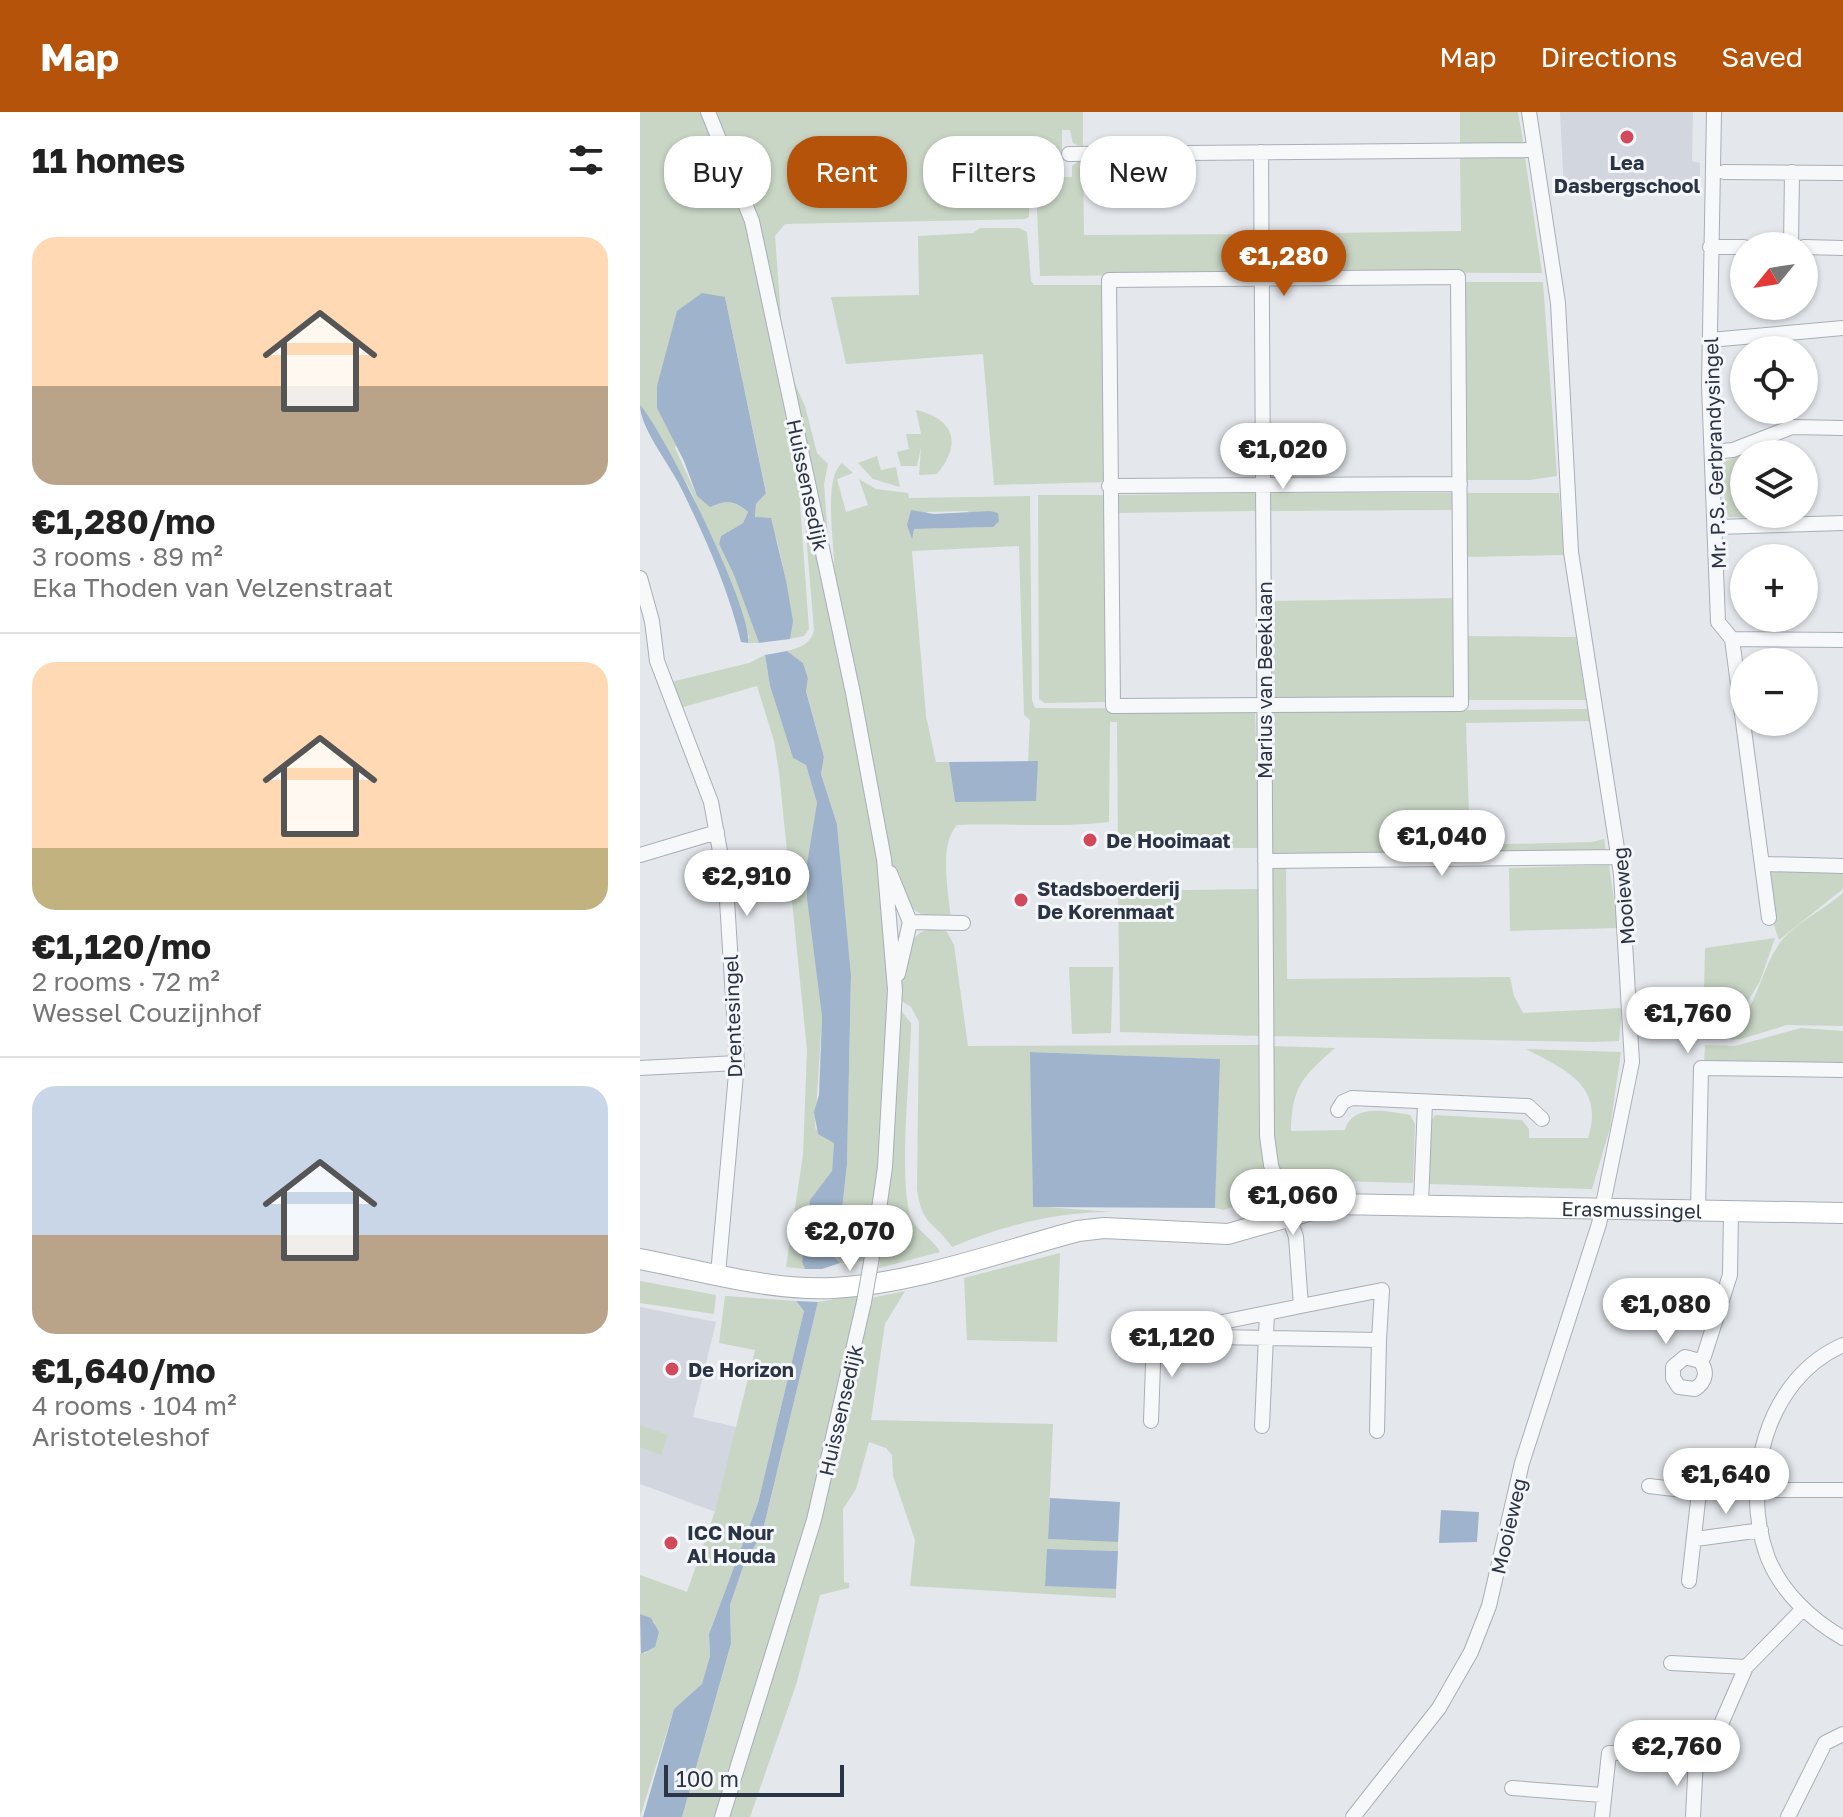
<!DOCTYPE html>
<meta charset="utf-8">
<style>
:root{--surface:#fff;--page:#f6f6f6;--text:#222;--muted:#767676;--line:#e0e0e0;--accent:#b45309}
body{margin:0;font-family:"Golos Text",sans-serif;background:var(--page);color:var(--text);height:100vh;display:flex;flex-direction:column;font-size:30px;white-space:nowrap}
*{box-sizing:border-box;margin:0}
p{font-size:26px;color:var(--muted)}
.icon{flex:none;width:44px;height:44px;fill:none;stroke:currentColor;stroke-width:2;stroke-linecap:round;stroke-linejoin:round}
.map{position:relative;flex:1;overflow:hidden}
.sheet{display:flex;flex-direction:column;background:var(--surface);width:640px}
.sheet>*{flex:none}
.guide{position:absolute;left:24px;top:24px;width:760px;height:72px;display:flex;gap:16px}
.needle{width:52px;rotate:240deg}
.tools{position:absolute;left:1090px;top:120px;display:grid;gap:16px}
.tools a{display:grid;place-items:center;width:88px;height:88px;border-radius:50%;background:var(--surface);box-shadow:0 2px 6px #0004;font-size:40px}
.scale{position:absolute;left:24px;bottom:20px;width:180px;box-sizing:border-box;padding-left:8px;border:4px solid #2b3445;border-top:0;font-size:22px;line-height:28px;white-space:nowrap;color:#2b3445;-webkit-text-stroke:6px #f4f6f9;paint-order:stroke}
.price{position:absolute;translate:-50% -68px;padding:0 18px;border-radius:28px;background:#fff;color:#222;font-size:26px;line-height:52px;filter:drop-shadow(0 2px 4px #0008)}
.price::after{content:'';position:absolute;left:50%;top:48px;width:24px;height:18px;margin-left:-12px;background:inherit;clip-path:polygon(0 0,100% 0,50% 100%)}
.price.current{background:var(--accent);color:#fff}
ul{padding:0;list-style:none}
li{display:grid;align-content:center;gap:16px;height:424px;padding:0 32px}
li+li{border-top:2px solid var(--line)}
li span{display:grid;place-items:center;height:248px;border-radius:24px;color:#555}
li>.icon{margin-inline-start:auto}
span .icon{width:144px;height:144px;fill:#fffc;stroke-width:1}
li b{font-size:34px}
h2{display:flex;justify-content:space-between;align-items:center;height:96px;padding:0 32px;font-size:34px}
.chip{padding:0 28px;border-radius:32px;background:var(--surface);box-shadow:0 2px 6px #0004;font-size:28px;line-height:72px}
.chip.current{background:var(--accent);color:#fff}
header{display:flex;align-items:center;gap:48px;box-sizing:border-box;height:112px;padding:0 40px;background:var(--accent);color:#fff}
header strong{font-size:38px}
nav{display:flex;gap:44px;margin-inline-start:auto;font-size:28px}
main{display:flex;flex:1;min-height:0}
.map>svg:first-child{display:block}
.built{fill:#d2d6de}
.green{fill:#c9d6c5;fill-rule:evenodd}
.water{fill:#9fb4cc}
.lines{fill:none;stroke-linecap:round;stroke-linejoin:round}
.street-casing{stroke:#a9aeb7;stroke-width:16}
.secondary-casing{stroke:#a9aeb7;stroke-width:22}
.street{stroke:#f7f8fa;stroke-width:14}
.secondary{stroke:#fff;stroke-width:20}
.street-bridge-casing{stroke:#a9aeb7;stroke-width:16;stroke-linecap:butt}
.street-bridge{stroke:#f7f8fa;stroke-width:14}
.poi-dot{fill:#d1495b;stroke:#f4f6f9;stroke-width:3}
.labels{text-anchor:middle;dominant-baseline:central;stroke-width:6;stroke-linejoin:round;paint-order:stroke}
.poi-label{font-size:20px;font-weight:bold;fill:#2b3445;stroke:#f4f6f9;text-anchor:start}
.street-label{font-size:20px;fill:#2b3445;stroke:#f4f6f9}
</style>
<header>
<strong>Map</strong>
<nav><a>Map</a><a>Directions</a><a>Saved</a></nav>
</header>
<main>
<section class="sheet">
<h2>11 homes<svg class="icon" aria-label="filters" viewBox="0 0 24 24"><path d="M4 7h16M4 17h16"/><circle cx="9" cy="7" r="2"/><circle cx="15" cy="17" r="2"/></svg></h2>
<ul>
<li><span style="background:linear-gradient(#ffd9b3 60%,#b9a48a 0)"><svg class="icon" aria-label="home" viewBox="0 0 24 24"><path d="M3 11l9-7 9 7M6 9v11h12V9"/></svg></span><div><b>€1,280/mo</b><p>3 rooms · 89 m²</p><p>Eka Thoden van Velzenstraat</p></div></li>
<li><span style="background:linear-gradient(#ffd9b3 75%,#c2b280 0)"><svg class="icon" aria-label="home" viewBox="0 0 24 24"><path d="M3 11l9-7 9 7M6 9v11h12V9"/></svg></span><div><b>€1,120/mo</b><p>2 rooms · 72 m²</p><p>Wessel Couzijnhof</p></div></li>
<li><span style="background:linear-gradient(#c9d6e8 60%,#b9a48a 0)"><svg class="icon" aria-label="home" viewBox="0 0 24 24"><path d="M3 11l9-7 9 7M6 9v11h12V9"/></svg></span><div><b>€1,640/mo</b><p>4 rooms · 104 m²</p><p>Aristoteleshof</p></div></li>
</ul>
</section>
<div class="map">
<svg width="1203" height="1705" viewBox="0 0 1203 1705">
<rect width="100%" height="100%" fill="#e4e7ec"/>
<path class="built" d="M920,0h133l-1,49 8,2v25l-136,3z
M0,1195l76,15 -23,95 52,12 -24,85 -81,-30z"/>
<path class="green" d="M0,0h60c64,114 79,254 106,381l-6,11 9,125 -5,7 -14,3 -4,-59 -9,-40 -22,-23 1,-13 10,-12 -41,-195 -50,151 22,48 13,10c16,-6 24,-5 38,6l-5,11 -22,13 -2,8 15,31 25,68h-11l1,-6 -58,-146 -51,-86z
M74,0h369v37l-10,-6 -3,-13h-8v28l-92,1v8l60,-1 -1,51 -4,2 -240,5 -10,12 8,108z
M820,0h58l5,29 -6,4 -57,2z
M820,43l65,2 17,116 -273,-1 -2,-38 194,-3z
M443,46l1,77 172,-1 -2,40 -214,2 -5,-110h28l1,11h8v-11z
M340,116h39l8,4 4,49 3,4h71l1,197 -112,3 -11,-131 -137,10 -15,-67 88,-2 -1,-59 55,-3z
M825,170h78l14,194 -28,4h-62z
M147,254l18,40 12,47 11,11 -4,20 6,80z
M276,298c39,9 46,34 21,64l-18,1 2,-28 -4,19h-16l-4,-14 12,-3 -3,-15h15z
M1127,330v12h-23v60h24v4l-39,-1 -3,-5 -4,-49z
M237,344l4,14 15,-3 4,20 -27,-8 -15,-16z
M202,351l11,10 -16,6 9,33 22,-7 -9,-26 17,10 32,4 1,5 121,-2 2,204 3,8 206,1 14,4 5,135h-142l-1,-126h-7l-1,100c-50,6 -101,1 -152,3 -19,20 -8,69 -6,95l-30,-6 -12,-7 -18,-41 -57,-285c3,-28 -13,-101 8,-118zM327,399l26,16 -80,2 14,-17zM379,434l5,169 6,5 -2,42 7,-1 -80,41 -6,-40h-13l-10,-46 -14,-165z
M616,381l2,18 -144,2v-18z
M631,381h184v17l-186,1z
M826,381h93l5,62 -98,2z
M398,383h66l1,207 -60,1 -6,-4z
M168,394l73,355 8,152 -6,144 -18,104 -25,2 -11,-12 13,-41 5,-46 4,-189 -14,-151 -16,-50 3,-17 -18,-67 2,-12 -5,-15 -16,-12c12,-3 24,-7 27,-21l-10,-120z
M818,486v103l-187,-2 -2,-98z
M826,524l110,1 10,63h-120z
M125,543l5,31 23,72 13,7 11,38 -10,96 15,118 -7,111 19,15 -2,28 -22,30 -8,61 3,7 -19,-2 17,-112 4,-105 -28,-278 -5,-31 -17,-55 -77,22 -9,-26 78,-19z
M948,597l2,12 -124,2 4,122 122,-3 12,-3 2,12 -333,4 -3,-4 1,-139z
M646,753l1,114 223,-2 4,19 9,17 99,-5 -3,33 -26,1 -323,-6 1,-166z
M969,753l9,63 -108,3 -1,-63z
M1128,756l75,2v19l-64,51 -6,-18z
M619,777l1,147 -140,-4 -2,-141z
M1203,781v133l-56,-1 -46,14 -38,1 2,-92 70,-10 -15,43 -34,57c30,-23 33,-65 53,-94 11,-17 47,-36 64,-51z
M296,816l11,4 7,13 14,101 292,-1 7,126 5,21 -48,18 -9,-2 4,-149 -188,-7 2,154 80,6c-55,-1 -111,14 -161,35 -19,-27 -30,-21 -35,-58l2,-167 -8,-15 -13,-8c-1,-28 5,-69 38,-71z
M429,855h44l-2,66 -39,1z
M262,900l9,11c0,44 -14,163 1,197 5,10 21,19 28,32l-61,16 16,-167 3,-88z
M1161,916l42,3v34l-139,-3 1,-17 30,1z
M630,934l65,2c-33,29 -43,39 -44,83l54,-1c8,-27 42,-19 65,-15l5,9 -2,59 -79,-2 -50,7 -9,-23z
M886,937l95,3 -11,76 -18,61 -163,-5v-60l6,-9 87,5 7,9v9h59c17,-53 -23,-68 -62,-89z
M420,1141l-3,89 -90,-2 -3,-62z
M0,1169l76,14 -2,19 -74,-11z
M265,1179l-20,33 -14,96 182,4 -5,115 70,3v9l-70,-2 -3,36 71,4v9l-206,-12 5,-46 -22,-64 -1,-21 -6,-7 -17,-6 -13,47 -13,20 1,73 5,1v5l-29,7 -24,90 -46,132h-23l70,-218 39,-137 35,-164z
M224,1182l-36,158 -109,365h-37l49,-172 -1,-40 14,-41 18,-30 56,-232z
M85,1184l71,5 8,10 -46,192 -49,131 1,22 -8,29 -28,24 -34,108v-163l6,-1 9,-31 -15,-8v-39l47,17 29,-84 39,-158 -36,-7z
M0,1313l28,10 -7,20 -21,-8z"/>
<path class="water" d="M62,181l23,4 41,196 -10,11 -1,13 16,1 15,62 7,41 -3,18 -31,4 -25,-68 -15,-31 2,-8 22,-13 5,-11c-14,-12 -22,-12 -38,-5l-13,-11 -13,-35 -27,-53v-22l20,-75z
M0,293c24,26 114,208 108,238l-7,-1c-12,-51 -35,-103 -58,-150 -11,-25 -43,-63 -43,-87z
M271,398l23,4 56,-3 8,2 1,8 -6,6 -79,2 -2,10 -5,-14z
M147,539l16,12 5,15 -2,13 18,66 -3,17 16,50 14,151 -4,189 -5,46 -13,41 11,12 -18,6h-17l-3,-7 8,-62 22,-29 2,-28 -16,-9 -4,-22 5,-17 3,-78 -15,-118v-35l10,-61 -11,-38 -13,-7 -23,-72 -5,-31z
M398,649l-2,40 -81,1 -6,-40z
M390,940l190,7 -5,149 -182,-1z
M156,1189l22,1 -56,232 -18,30 -14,41 1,39 -49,173h-39l31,-108 28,-25 8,-28 -1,-22 49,-131 46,-192z
M410,1386l70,4 -2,40 -70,-3z
M801,1398l38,2 -2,30 -38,1z
M407,1437l71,2 -2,38 -71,-3z
M0,1502l11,4 8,14 -4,15 -14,7z"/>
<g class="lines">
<defs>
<path id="street" d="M68,0l44,109 101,472 31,166 11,131 -10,177 -12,84
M1074,0l-5,274 9,236 14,17 111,1
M621,40l6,984 4,29 25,72 5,69 -147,30 225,4 3,-50 -81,16
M429,42l465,-4
M1084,60l119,1
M1151,134l1,-74
M1070,135h34
M1164,135l39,1
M818,165l3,427 -348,2 -4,-426z
M1070,228l133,-12
M1072,340l21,-2 59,-23 51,1
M469,374l351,-2
M1077,415l126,-4
M0,466l12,43 5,40 54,141 15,82 11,179 -19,211
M1092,527l37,279
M0,743l77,-23
M625,749l355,-4
M1124,752l79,2
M250,761l20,49 -12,52
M270,810l53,1
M0,956l97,-5
M698,998l5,-8 9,-4 176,8 14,13
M781,1091l4,-101
M1058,1099l3,-143 142,2
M1203,1233c-78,34 -103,139 -75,213 14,35 44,62 75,80
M1060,1249c8,10 6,21 -5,28l-16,-2 -6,-9v-11l12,-10 15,4 4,-5 26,-81 1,-63
M511,1309l3,-85
M622,1314l5,-113
M737,1319l2,-91
M1009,1374l50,6 -10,89
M1118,1378h85
M1056,1427l65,-9
M1031,1551l75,4
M872,1676l90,7
M82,1705l92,-297 50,-218
M713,1705l86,-109 32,-56 18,-46 33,-143 77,-239 33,-162 -11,-188 -50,-322 -13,-249 -29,-191
M962,1705l7,-64 79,-1 8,5 15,-10 35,-80 57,-58
M1053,1705l3,-60
M1148,1705l37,-74 18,-9"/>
<g id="secondary">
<path id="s1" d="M0,1147c63,12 129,32 194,29 82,-5 165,-36 244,-57l26,-3 124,6 105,-30 510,9"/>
</g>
</defs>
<use href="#street" class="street-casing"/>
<use href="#secondary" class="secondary-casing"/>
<use href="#street" class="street"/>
<use href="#secondary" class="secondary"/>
<defs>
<path id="street-bridge" d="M224,1190l9,-51"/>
</defs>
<use href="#street-bridge" class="street-bridge-casing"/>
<use href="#street-bridge" class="street-bridge"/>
</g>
<g class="poi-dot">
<circle cx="987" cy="25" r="8"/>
<circle cx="450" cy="728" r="8"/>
<circle cx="381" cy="788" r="8"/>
<circle cx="32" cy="1257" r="8"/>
<circle cx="31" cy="1431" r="8"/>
</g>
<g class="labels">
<g class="poi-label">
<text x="987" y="50" text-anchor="middle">Lea<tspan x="987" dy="23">Dasbergschool</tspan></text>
<text x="466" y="728">De Hooimaat</text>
<text x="397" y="776">Stadsboerderij<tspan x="397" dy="23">De Korenmaat</tspan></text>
<text x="48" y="1257">De Horizon</text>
<text x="47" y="1420">ICC Nour<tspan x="47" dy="23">Al Houda</tspan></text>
</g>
<g class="street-label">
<text transform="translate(1074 341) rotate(-92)">Mr. P.S. Gerbrandysingel</text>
<text transform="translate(168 373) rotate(78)">Huissensedijk</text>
<text transform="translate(624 568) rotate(-90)">Marius van Beeklaan</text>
<text transform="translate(983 784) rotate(-95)">Mooieweg</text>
<text transform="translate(92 904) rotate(-92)">Drentesingel</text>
<text stroke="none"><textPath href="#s1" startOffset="1006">Erasmussingel</textPath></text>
<text transform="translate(200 1298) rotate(-77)">Huissensedijk</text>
<text transform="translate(868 1414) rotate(-77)">Mooieweg</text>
</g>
</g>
</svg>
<div class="tools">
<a><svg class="needle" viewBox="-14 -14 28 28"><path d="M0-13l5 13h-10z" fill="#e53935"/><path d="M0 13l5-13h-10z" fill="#767676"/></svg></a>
<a><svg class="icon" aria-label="locate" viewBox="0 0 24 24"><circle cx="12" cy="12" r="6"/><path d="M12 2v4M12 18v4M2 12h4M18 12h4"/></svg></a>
<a><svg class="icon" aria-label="layers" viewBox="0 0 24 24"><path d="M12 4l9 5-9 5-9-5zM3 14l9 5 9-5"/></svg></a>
<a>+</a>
<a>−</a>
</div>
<div class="scale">100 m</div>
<b class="price current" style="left:644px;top:186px">€1,280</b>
<b class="price" style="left:643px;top:379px">€1,020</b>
<b class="price" style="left:802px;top:766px">€1,040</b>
<b class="price" style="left:107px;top:806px">€2,910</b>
<b class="price" style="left:1048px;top:943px">€1,760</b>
<b class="price" style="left:653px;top:1125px">€1,060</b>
<b class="price" style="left:210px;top:1161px">€2,070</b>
<b class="price" style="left:1026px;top:1234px">€1,080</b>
<b class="price" style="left:532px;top:1267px">€1,120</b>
<b class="price" style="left:1086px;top:1404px">€1,640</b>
<b class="price" style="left:1037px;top:1676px">€2,760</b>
<div class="guide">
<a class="chip">Buy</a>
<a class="chip current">Rent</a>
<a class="chip">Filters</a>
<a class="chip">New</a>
</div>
</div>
</main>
